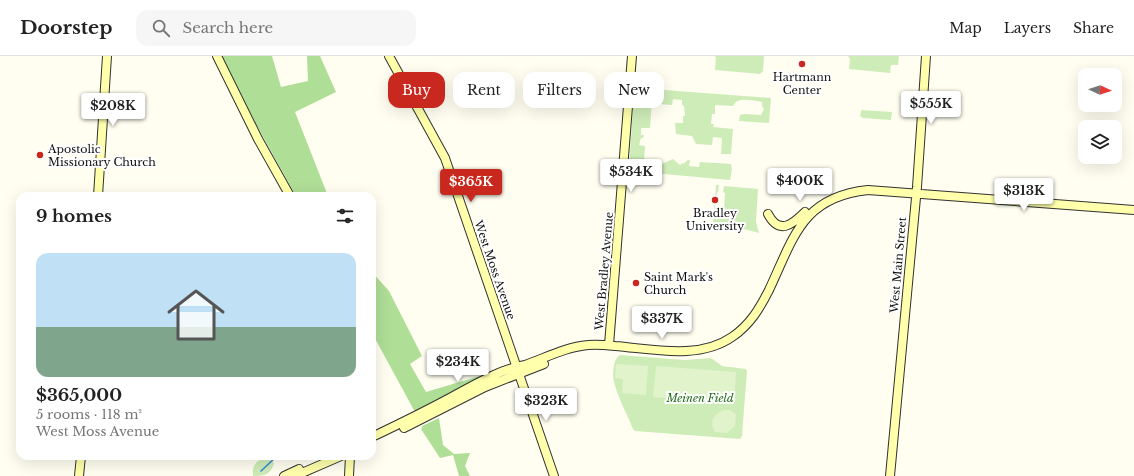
<!DOCTYPE html>
<meta charset="utf-8">
<style>
:root{--surface:#fff;--page:#f6f6f6;--text:#222;--muted:#767676;--line:#e0e0e0;--accent:#c9281e}
body{margin:0;font-family:"Libre Baskerville",serif;background:var(--page);color:var(--text);height:100vh;display:flex;flex-direction:column;font-size:15px;white-space:nowrap}
*{box-sizing:border-box;margin:0}
p{font-size:13px;color:var(--muted)}
.icon{flex:none;width:22px;height:22px;fill:none;stroke:currentColor;stroke-width:2;stroke-linecap:round;stroke-linejoin:round}
.map{position:relative;flex:1;overflow:hidden}
.details{position:absolute;left:16px;top:136px;width:360px;height:268px;display:flex;flex-direction:column;background:var(--surface);border-radius:12px;box-shadow:0 4px 16px #0002}
.details>*{flex:none}
.banner{position:absolute;left:388px;top:16px;width:380px;height:36px;display:flex;gap:8px}
.needle{width:26px;rotate:94deg}
.fabs{position:absolute;left:1078px;top:12px;display:grid;gap:8px}
.fabs a{display:grid;place-items:center;width:44px;height:44px;border-radius:8px;background:var(--surface);box-shadow:0 4px 16px #0002;font-size:20px}
.price{position:absolute;translate:-50% -34px;padding:0 9px;border-radius:4px;background:#fff;color:#222;font-size:13px;line-height:26px;filter:drop-shadow(0 1px 2px #0008)}
.price::after{content:'';position:absolute;left:50%;top:24px;width:12px;height:9px;margin-left:-6px;background:inherit;clip-path:polygon(0 0,100% 0,50% 100%)}
.price.current{background:var(--accent);color:#fff}
ul{padding:0;list-style:none}
li{display:grid;align-content:center;gap:8px;height:212px;padding:0 20px}
li span{display:grid;place-items:center;height:124px;border-radius:12px;color:#555}
li>.icon{margin-inline-start:auto}
span .icon{width:72px;height:72px;fill:#fffc;stroke-width:1}
li b{font-size:17px}
h2{display:flex;justify-content:space-between;align-items:center;height:48px;padding:0 20px;font-size:17px}
.chip{padding:0 14px;border-radius:12px;background:var(--surface);box-shadow:0 4px 16px #0002;font-size:14px;line-height:36px}
.chip.current{background:var(--accent);color:#fff}
header{display:flex;align-items:center;gap:24px;box-sizing:border-box;height:56px;padding:0 20px;background:var(--surface);border-bottom:1px solid var(--line)}
header strong{font-size:19px}
nav{display:flex;gap:22px;margin-inline-start:auto;font-size:14px}
.search{width:280px;height:36px;background:var(--page);display:flex;align-items:center;gap:10px;box-sizing:border-box;padding:0 14px;border-radius:12px;color:var(--muted);font-size:15px}
.map>svg:first-child{display:block}
.green{fill:#ceecb8}
.forest{fill:#afde96}
.pitch{fill:#e1f3ca}
.lines{fill:none;stroke-linecap:round;stroke-linejoin:round}
.stream{stroke:#3585d5;stroke-width:1.5}
.secondary-casing{stroke:#313131;stroke-width:10}
.secondary{stroke:#ffffac;stroke-width:8}
.poi-dot{fill:#c9281e;stroke:#fff;stroke-width:1.5}
.labels{text-anchor:middle;dominant-baseline:central;stroke-width:4;stroke-linejoin:round;paint-order:stroke}
.poi-label{font-size:11px;fill:#0f0f0f;stroke:#fff}
.street-label{font-size:11px;fill:#0f0f0f;stroke:#fff}
.park-label{font-size:11px;font-style:italic;fill:#236c1b;stroke:#fff}
</style>
<header>
<strong>Doorstep</strong>
<div class="search"><svg class="icon" aria-label="search" viewBox="0 0 24 24"><circle cx="10" cy="10" r="6"/><path d="M15 15l6 6"/></svg>Search here</div>
<nav><a>Map</a><a>Layers</a><a>Share</a></nav>
</header>
<div class="map">
<svg width="1134" height="420" viewBox="0 0 1134 420">
<rect width="100%" height="100%" fill="#fffef1"/>
<path class="green" d="M714,0h50l-1,15 -3,3 -45,-4 1,-13z
M848,0h51l-1,9h-7l-1,8 -41,-4 1,-10z
M637,32l134,10 -2,25 -30,-2 1,-6 4,-1 17,1 3,-6 -2,-3v-4c-10,-1 -25,-6 -29,4l-18,-1v9h-3l-1,10h3l-1,3 20,2 -2,25h-10l1,-16 -9,-1 -1,8 -16,-1 -4,-8 -16,-2 -1,-11h8v-7h2l-1,-10 -2,-1v-5l-9,-1 -1,6 -13,-1v-2l-7,-1 -2,27h-9v7h3l-1,3h-2l-2,7 6,1 -1,16 18,2 11,-5 7,6 2,-2 1,1 5,-4h2l-1,6 10,1 1,-5 31,2c2,6 0,10 -1,16l-99,-9 -2,-2 5,-78z
M862,54l30,2 -1,8 -28,-2 -3,-2 1,-5z
M716,129h3l-1,7h-1l-2,18 9,1 1,-18 -2,-1 1,-6 34,3 -2,33 3,11 -30,-8 -16,-2z
M620,299l65,5 26,-2 11,8 24,3 1,2 -5,65 -2,3 -105,-8 -2,-2c-6,-15 -15,-31 -19,-47 -2,-7 -1,-23 6,-27z
M270,401l2,2 2,5c-4,11 -10,12 -21,12 -2,-12 6,-18 17,-19z"/>
<path class="forest" d="M218,0h54l9,31 27,-6 -1,-25h13l16,36 -41,20 33,84h-32z
M372,216l17,19 33,65 -12,8 16,28 57,-17 -68,37 -43,-79z
M439,362l4,27 11,9 16,-1 -5,13 5,10h-11l-6,-21 -13,3 -19,-29 1,-1v-2z"/>
<path class="pitch" d="M616,308l32,2 -2,29 -24,-2 1,-14 -8,-1z
M656,310l80,6 -2,32 -81,-7z
M725,354h5l6,4 -1,12 -8,7 -12,-1c-6,-11 -1,-19 10,-22z"/>
<g class="lines">
<path class="stream" d="M261,415l16,-15"/>
<defs>
<path id="secondary" d="M217,0l41,83 32,57
M389,0l56,102 109,318
M98,140l9,-140
M768,158c11,21 24,11 37,-2
M609,289l23,-289
M404,372l81,-41 59,-23
M372,381c25,-12 50,-24 74,-37 25,-13 51,-30 79,-35 20,-7 41,-18 63,-20 8,-1 18,0 27,1 38,3 84,14 117,-9 18,-12 28,-29 37,-47 25,-53 33,-93 99,-100l266,20
M79,420l2,-20
M284,420l15,-7
M295,420l46,-20
M349,420l1,-20
M890,420l27,-289 9,-131"/>
</defs>
<use href="#secondary" class="secondary-casing"/>
<use href="#secondary" class="secondary"/>
</g>
<g class="poi-dot">
<circle cx="802" cy="8" r="4"/>
<circle cx="40" cy="99" r="4"/>
<circle cx="715" cy="144" r="4"/>
<circle cx="636" cy="227" r="4"/>
</g>
<g class="labels">
<g class="poi-label">
<text x="802" y="21">Hartmann<tspan x="802" dy="13">Center</tspan></text>
<text x="48" y="93" text-anchor="start">Apostolic<tspan x="48" dy="13">Missionary Church</tspan></text>
<text x="715" y="157">Bradley<tspan x="715" dy="13">University</tspan></text>
<text x="644" y="221" text-anchor="start">Saint Mark's<tspan x="644" dy="13">Church</tspan></text>
</g>
<g class="street-label">
<text transform="translate(898 209) rotate(-85)">West Main Street</text>
<text transform="translate(495 214) rotate(71)">West Moss Avenue</text>
<text transform="translate(604 215) rotate(-85)">West Bradley Avenue</text>
</g>
<g class="park-label">
<text x="700" y="342">Meinen Field</text>
</g>
</g>
</svg>
<div class="fabs">
<a><svg class="needle" viewBox="-14 -14 28 28"><path d="M0-13l5 13h-10z" fill="#e53935"/><path d="M0 13l5-13h-10z" fill="#767676"/></svg></a>
<a><svg class="icon" aria-label="layers" viewBox="0 0 24 24"><path d="M12 4l9 5-9 5-9-5zM3 14l9 5 9-5"/></svg></a>
</div>
<b class="price" style="left:931px;top:69px">$555K</b>
<b class="price" style="left:113px;top:71px">$208K</b>
<b class="price" style="left:631px;top:137px">$534K</b>
<b class="price" style="left:800px;top:146px">$400K</b>
<b class="price current" style="left:471px;top:147px">$365K</b>
<b class="price" style="left:1024px;top:156px">$313K</b>
<b class="price" style="left:662px;top:284px">$337K</b>
<b class="price" style="left:458px;top:327px">$234K</b>
<b class="price" style="left:546px;top:366px">$323K</b>
<div class="banner">
<a class="chip current">Buy</a>
<a class="chip">Rent</a>
<a class="chip">Filters</a>
<a class="chip">New</a>
</div>
<section class="details">
<h2>9 homes<svg class="icon" aria-label="filters" viewBox="0 0 24 24"><path d="M4 7h16M4 17h16"/><circle cx="9" cy="7" r="2"/><circle cx="15" cy="17" r="2"/></svg></h2>
<ul>
<li><span style="background:linear-gradient(#bfe0f5 60%,#7fa58c 0)"><svg class="icon" aria-label="home" viewBox="0 0 24 24"><path d="M3 11l9-7 9 7M6 9v11h12V9"/></svg></span><div><b>$365,000</b><p>5 rooms · 118 m²</p><p>West Moss Avenue</p></div></li>
</ul>
</section>
</div>
